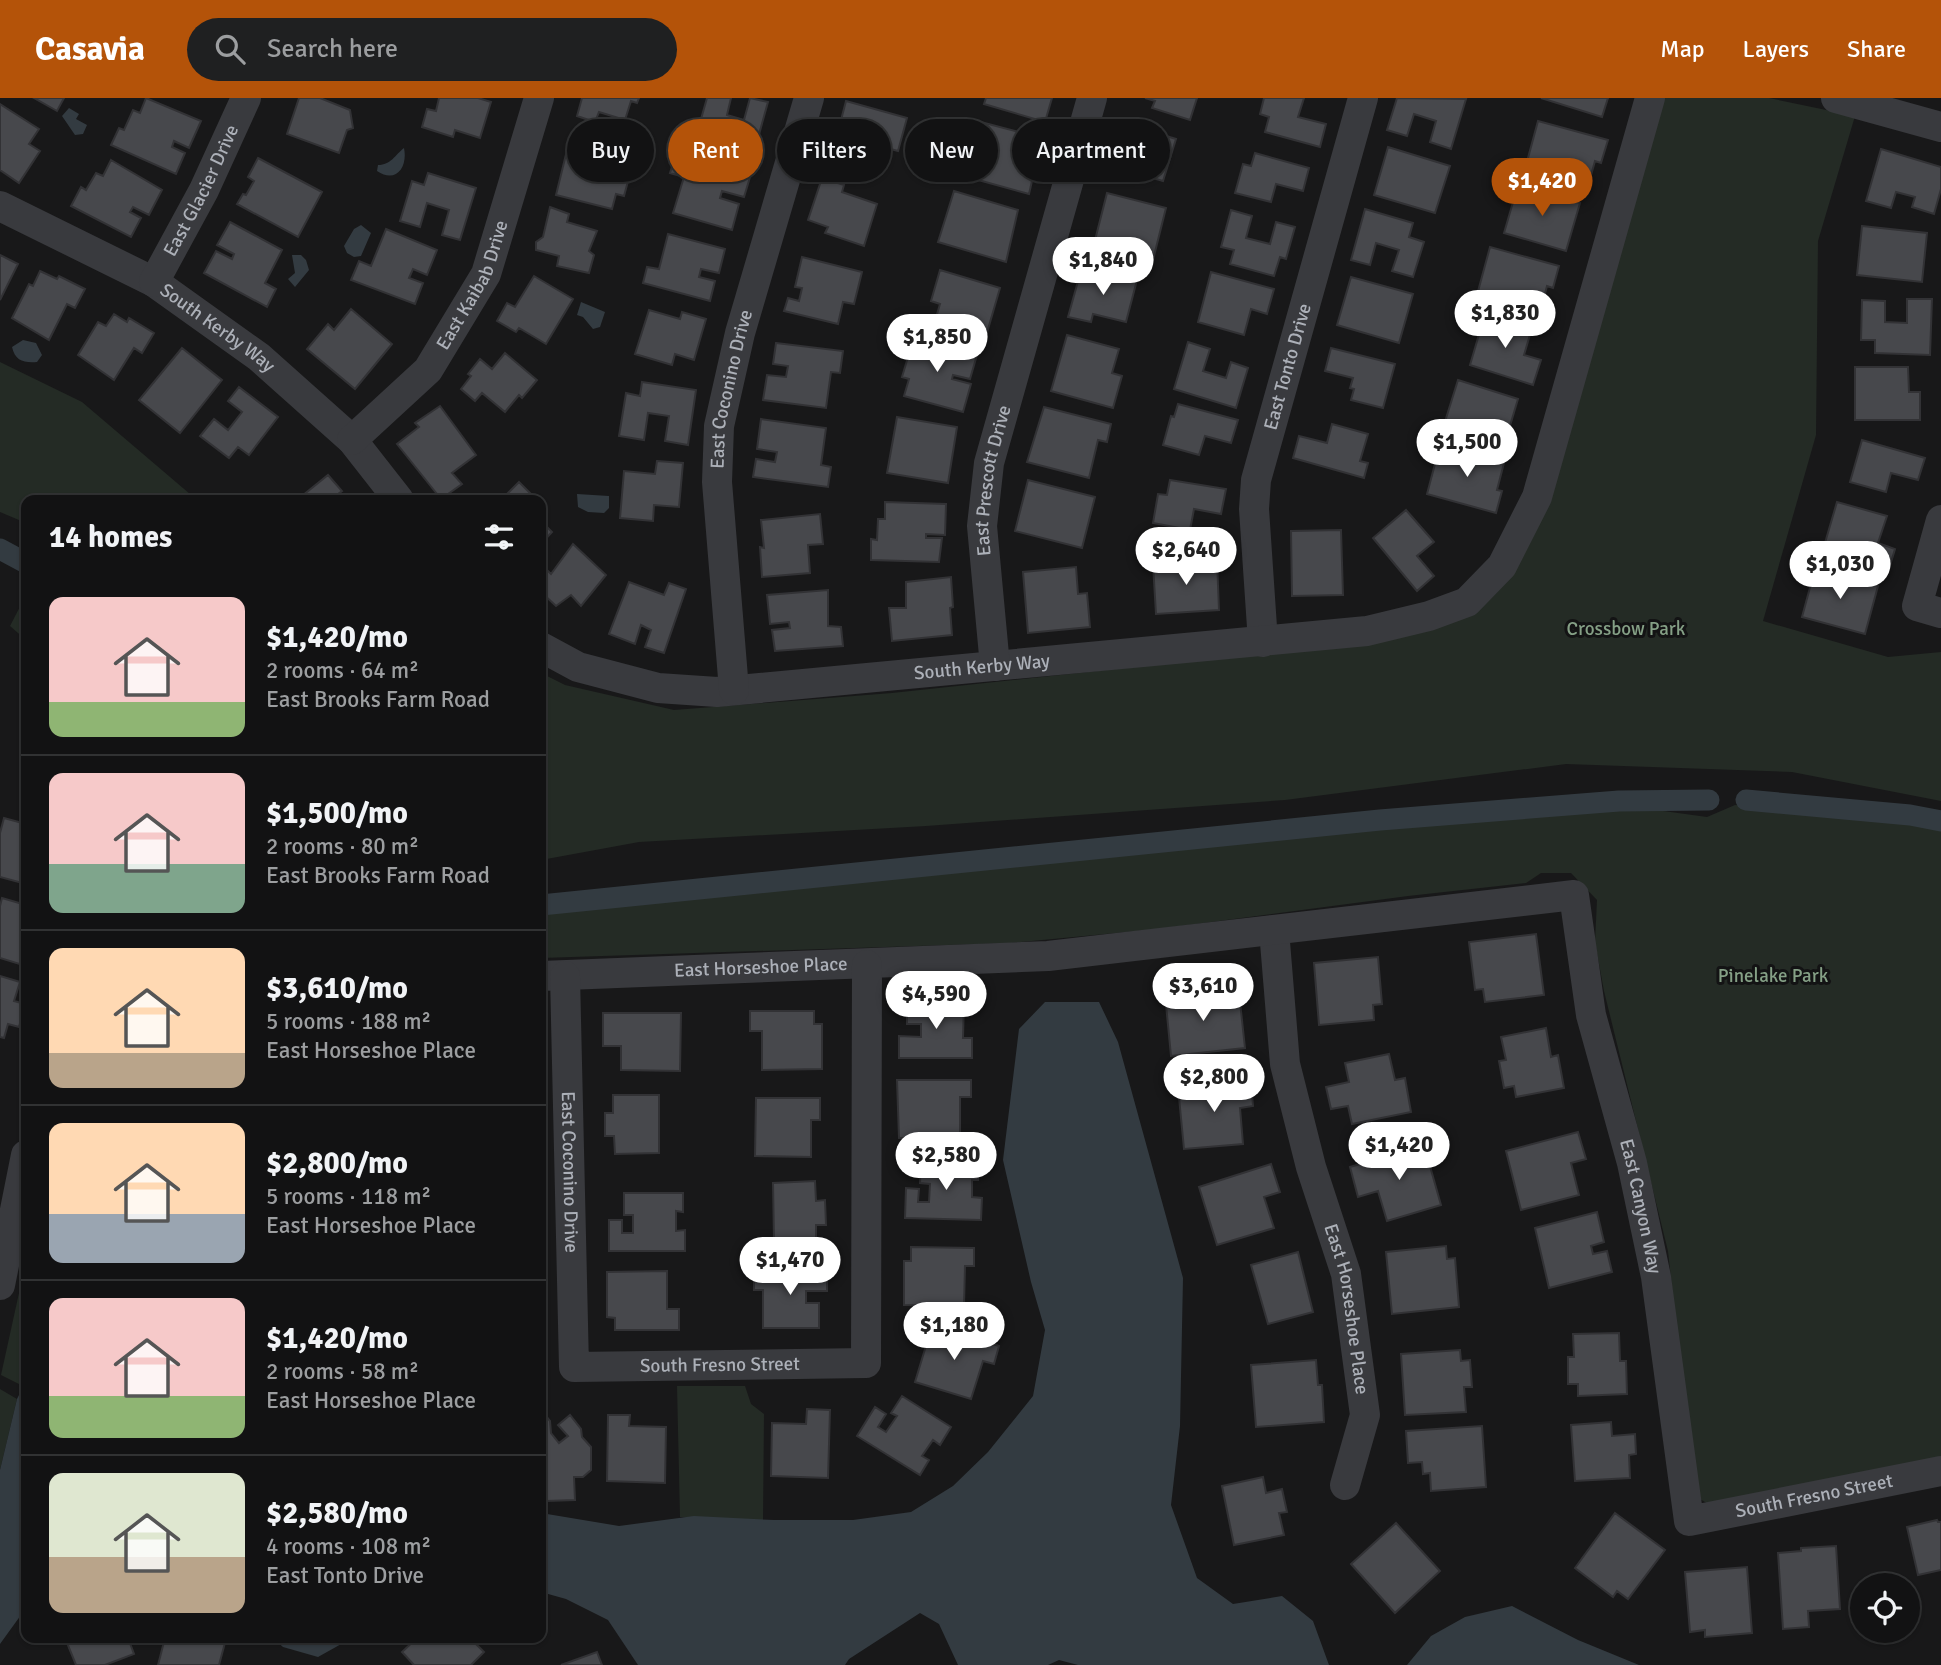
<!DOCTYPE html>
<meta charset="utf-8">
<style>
:root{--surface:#121213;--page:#1f2021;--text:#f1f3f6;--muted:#9c9ea0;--line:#313233;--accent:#b45309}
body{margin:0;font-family:Signika,sans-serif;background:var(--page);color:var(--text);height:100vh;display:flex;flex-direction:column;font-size:26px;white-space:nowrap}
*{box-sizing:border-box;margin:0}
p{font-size:23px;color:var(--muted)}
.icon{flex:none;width:38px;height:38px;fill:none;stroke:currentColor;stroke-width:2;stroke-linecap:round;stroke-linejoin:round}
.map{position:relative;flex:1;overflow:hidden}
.panel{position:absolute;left:21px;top:397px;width:525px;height:1148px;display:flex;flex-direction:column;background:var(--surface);border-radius:14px;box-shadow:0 2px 5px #0004,0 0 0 2px var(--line)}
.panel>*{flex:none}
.hud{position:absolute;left:567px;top:21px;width:665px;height:63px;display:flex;gap:14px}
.controls{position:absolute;left:1850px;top:1475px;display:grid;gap:14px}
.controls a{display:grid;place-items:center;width:70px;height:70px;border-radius:50%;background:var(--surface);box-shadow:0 2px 5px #0004,0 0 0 2px var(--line);font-size:35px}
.price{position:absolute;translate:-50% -60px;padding:0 16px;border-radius:24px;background:#fff;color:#222;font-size:23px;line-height:46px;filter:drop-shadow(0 2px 4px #0008)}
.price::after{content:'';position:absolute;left:50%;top:42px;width:21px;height:16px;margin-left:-10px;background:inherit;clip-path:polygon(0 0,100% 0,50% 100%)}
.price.active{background:var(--accent);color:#fff}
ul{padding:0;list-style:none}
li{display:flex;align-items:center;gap:21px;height:175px;padding:0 28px}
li+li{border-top:2px solid var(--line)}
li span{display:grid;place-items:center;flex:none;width:196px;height:140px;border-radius:14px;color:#555}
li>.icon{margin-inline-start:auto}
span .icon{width:84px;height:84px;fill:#fffc;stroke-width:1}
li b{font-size:30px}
h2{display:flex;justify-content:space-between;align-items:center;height:84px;padding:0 28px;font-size:30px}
.pill{padding:0 24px;border-radius:32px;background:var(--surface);box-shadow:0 2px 5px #0004,0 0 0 2px var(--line);font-size:24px;line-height:63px}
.pill.active{background:var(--accent);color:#fff}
header{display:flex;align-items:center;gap:42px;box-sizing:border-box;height:98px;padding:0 35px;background:var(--accent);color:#fff}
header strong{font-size:33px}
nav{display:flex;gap:38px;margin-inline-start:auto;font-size:24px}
.search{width:490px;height:63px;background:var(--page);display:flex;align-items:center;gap:18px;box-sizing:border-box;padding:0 24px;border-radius:38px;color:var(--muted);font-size:26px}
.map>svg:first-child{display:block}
.green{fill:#242b25}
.water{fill:#333b41}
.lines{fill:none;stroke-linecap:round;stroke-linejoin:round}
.canal{stroke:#333b41;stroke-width:21}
.building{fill:#47484c;stroke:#323235;stroke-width:2}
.minor{stroke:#393a3e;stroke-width:30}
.labels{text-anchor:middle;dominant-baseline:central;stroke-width:6;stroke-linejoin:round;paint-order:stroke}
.street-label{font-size:19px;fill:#acb0b8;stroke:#131314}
.park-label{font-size:19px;fill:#85a086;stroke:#131314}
</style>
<header>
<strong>Casavia</strong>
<div class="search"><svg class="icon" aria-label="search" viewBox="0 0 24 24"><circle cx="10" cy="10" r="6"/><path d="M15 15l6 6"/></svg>Search here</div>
<nav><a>Map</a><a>Layers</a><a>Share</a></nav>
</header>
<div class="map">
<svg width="1941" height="1567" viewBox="0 0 1941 1567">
<rect width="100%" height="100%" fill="#181819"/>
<path class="green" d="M1659,0h110l86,18 -37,125 -2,194 -53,186 125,36 53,-5v149l-149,-29 -226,-8 -281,36 -359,26 -287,16 -98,18v-187l24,12 109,25 218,-17 447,-48 132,-34 65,-95z
M0,264l82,40 115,98h-171v23l-26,-11z
M26,497v45l-16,-14z
M1735,707l48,3 158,18v633l-231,46 -15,-9 -27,-245 -64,-260 -9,-49 2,-42 -26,-27h-30l-15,10 -118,13 -250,33 -148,14 -469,15v-50l996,-97 90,-5 80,11z
M26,1163v118l-3,7 -22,-11z
M677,1288h68l6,18 13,10 -1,106 -83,-3z
M0,1291l17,10 -17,71z"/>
<path class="water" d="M69,10l10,6 -3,5 11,6 -4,9 -8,1 -13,-19z
M404,50c4,19 -8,36 -27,23l1,-6c13,0 17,-10 26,-17z
M361,127l10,8 -10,23 -7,1 -7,-4 -3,-7 10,-17z
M292,157h9l5,5 3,10 -14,17 -7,-8 7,-6z
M581,204l24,10 -5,15 -7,2 -10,-12 -6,-2z
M23,242l13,3 6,12 -5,7c-13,1 -22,-1 -25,-15z
M577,396l32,2v12l-5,5 -16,-1 -10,-5z
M1045,904h54l19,40 65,236 -3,148 -9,79 26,73 36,26 49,-8 31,25 16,44h-251l-19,-5 -11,5h-90l-19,-41 -19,-11 -71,46 -4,6h-207l-30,-45 -42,-21 -25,-7v-79l78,13 75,-10 80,4h79l58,-8 42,-26 35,-34 45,-56 12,-66 -14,-48 -28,-122 16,-131z
M26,1283v227l-26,36v-174l17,-71z
M1512,1508l66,34 61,25h-232l24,-29 34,-19z
M273,1540h79l-34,19 -35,-10z"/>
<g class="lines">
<path class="canal" d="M0,451l26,14
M1746,702l164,15 31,6
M541,807l839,-85 239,-19 90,-1"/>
</g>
<path class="building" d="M34,0h30l-7,13z
M146,0l55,23 -12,27 -15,-7 -2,6 13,6 -9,21 -65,-29 8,-17 5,2 9,-20 7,3z
M299,0h21l30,12 3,18 -6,2 -8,23 -52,-19z
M439,0h39l13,4 -11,36 -25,-8 -2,7 -31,-10 5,-18 9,2z
M582,0h57l-2,5 -6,-2 -6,19 -26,-8 -4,10 -18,-6z
M707,0h24l-4,17 17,5 6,-22 18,4 -15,54 -44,-12 4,-15 -14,-3z
M986,0h66l-7,24 -61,-18z
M1145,0h52l-7,22 -38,-12 3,-7z
M1264,0h40l-6,19 28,7 -6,23 -55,-15 4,-15 -9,-3z
M1397,0l69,1 -15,50 -21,-7 6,-21 -22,-7 -7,22 -20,-6z
M1541,0h67l-6,19z
M846,3l61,17 -9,33 -11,-3 -6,23 -50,-13z
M0,6l39,25 -10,15 11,7 -21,32 -19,-13z
M977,23l65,17 -13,56 -58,-16 4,-17 -8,-2z
M1538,23l70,19 -7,23 -6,-2 -7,25 -63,-17z
M1150,33l26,8 -13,42 -31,-9 -2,9 -22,-7 13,-42 27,7z
M570,40l69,17 -5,20 -4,-1 -6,22 -8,-2 -4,15 -56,-14z
M1388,49l62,19 -15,47 -61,-18z
M1881,51l60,18v22l-7,25 -22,-7 3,-10 -19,-5 -5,16 -25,-7z
M677,53l74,23 -7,23 -22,-6 -2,7 19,6 -7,26 -59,-17 11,-36 -14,-4z
M1255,55l54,15 -6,23 -27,-7 -5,18 -36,-9 8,-29 8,2z
M258,60l64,34 -24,45 -61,-33 6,-10 3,1 8,-14 -6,-4z
M111,62l51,30 -13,25 -16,-8 -3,5 11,6 -10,19 -60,-31 10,-19 5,3 10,-17 7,3z
M428,75l48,15 -16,52 -18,-5 7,-25 -22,-7 -7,24 -20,-6 12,-40 12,4z
M822,80l22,7 -2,7 35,12 -13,42 -39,-13 3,-6 -20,-7z
M1518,87l62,18 -14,48 -62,-18z
M954,93l64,19 -12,52 -68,-20z
M1107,95l59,15 -14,56 -59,-16z
M550,109l19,7 -2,8 30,9 -8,20 5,4 -5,18 -32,-7 2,-10 -23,-6v-8l7,-5z
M1365,111l48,14 -4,14 15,5 -11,35 -21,-6 7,-21 -23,-7 -6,22 -19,-5z
M1231,112l21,6 -6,22 24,6 6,-22 19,5 -9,32 -6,-2 -6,19 -44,-12 4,-14 -13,-3z
M230,124l52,28 -17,33 11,6 -9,18 -63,-34 12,-22 16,8 2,-5 -17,-9z
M1862,128l65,7 -5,49 -65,-7z
M386,131l51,21 -10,25 -14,-6 -4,9 14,5 -8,21 -64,-24 8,-19 12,5z
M668,136l57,15 -6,24 -18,-4 -2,8 16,4 -5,20 -67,-18 4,-16 12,2z
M1490,149l69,19 -6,22 -6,-2 -7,27 -63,-18z
M0,157l18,9 -18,36z
M802,159l60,15 -8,32 -11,-2 -5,22 -54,-13 4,-13 11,3 3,-13 -7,-1z
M940,172l60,18 -16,55 -51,-15 7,-24 -9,-3z
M1102,172l35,10 -11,42 -33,-8 -2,8 -23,-5 12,-43 20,6z
M40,173l17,8 2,-3 26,13 -10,19 -8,-4 -18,36 -37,-22 17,-34 4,2z
M1211,174l63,17 -7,25 -16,-5 -7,26 -46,-13z
M534,178l39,23 -27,45 -27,-16 -3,4 -19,-11 10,-18 8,4z
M1351,179l62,17 -14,49 -62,-18z
M1907,201h25l-2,56 -55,-2v-13h-14l1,-40 23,1v21l22,1z
M351,211l41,35 -37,45 -48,-40 21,-25 6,6z
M649,212l31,9 2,-7 24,7 -12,41 -19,-6 -3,11 -37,-11z
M114,216l13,8 2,-4 25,15 -12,20 -8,-5 -20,32 -36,-25 20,-33 8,4z
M1485,216l47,14 -8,27 17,5 -8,25 -63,-20z
M1067,237l52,14 -7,24 10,3 -9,32 -62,-17z
M908,238l69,19 -7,24 -17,-4 -1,4 19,5 -8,28 -59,-16 5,-17 -7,-2 6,-20 -5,-1z
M1188,244l22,7 -7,22 23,7 5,-16 17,6 -12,40 -62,-19z
M776,245l67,8 -3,22 -9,-1 -5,36 -63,-8 4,-25 19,2 2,-11 -15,-2z
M182,250l40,32 -42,53 -41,-33z
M1331,250l64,16 -12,44 -32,-8 3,-11 -4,-1 3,-10 -28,-7z
M505,255l32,27 -15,18 -3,-3 -14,17 -23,-19 -7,8 -14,-12 10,-13 -3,-2 12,-15 12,10z
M1855,269h53l1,25h11v28h-65z
M1458,282l60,19 -14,47 -61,-18z
M642,284l54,8 -8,55 -23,-4 4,-25 -21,-3 -4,27 -25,-4 7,-43 14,3z
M239,289l39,30 -29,38 -11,-8 -9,11 -29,-22 14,-17 14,11 14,-18 -14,-11z
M1178,306l60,16 -7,23 -26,-7 -6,19 -36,-10 8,-29 3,1z
M440,308l36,49 -24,18 10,11 -21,15 -44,-55 22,-17 -4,-4z
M1044,309l67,17 -4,18 -9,-2 -9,38 -62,-16z
M897,319l60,10 -9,56 -61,-10z
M761,321l65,9 -5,37 10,2 -3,20 -75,-10 3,-18 19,3 2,-10 -20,-3z
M1332,326l36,10 -8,27 8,2 -4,15 -71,-20 6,-22 28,7z
M1862,342l63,18 -7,22 -27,-7 -5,19 -36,-10z
M1440,347l64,18 -7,27 5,1 -6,22 -69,-19z
M657,363l26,2 -4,44 -25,-2 -1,16 -33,-3 4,-47 31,3z
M328,377l14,16 -12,9h-33z
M1028,382l67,17 -13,51 -67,-17z
M1170,382l56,9 -5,25 -27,-5 -4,21 -37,-7 5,-29 9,1z
M519,384l18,18h-36z
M885,404l61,2 -1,31 -19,-1v4h16l-3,24 -68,-2v-21l6,1 1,-21h7z
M1837,404l50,14 -9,27 17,6 -7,23 -66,-19z
M1406,412l28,32 -17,14 17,20 -17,15 -44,-53z
M820,416l3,30 -15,1 2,28 -48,4 -2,-30 4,1 -3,-28z
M541,423l11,11 -11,12z
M1341,432l2,65 -51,1 -1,-65z
M573,446l33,31 -25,31 -10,-11 -15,11 -15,-14v-28l10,10z
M1217,462l2,50 -63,4 -3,-50z
M1076,469l2,27 9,-1 3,34 -62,6 -5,-61z
M1815,471l63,17 -13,48 -63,-17z
M951,479l2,30 -3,1 2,27 -60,6 -3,-33h17v-26z
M629,484l35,13 5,-12 17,6 -22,64 -19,-6 6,-17 -10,-5 -6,19 -26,-10z
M828,492v36l13,1 2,19 -68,5 -3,-21 18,-2 -1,-6 -19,2 -3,-29z
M4,720l22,6v60l-26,-7v-44z
M2,800l24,7v61l-26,-8v-52z
M1536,836l8,61 -59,7 -2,-13 -8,1 -6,-48z
M1378,859l4,47 -9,1 1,15 -55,5 -5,-62z
M0,878l20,6 -6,19 11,3 -6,23 -11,-3 -4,14 -4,-1z
M1220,890l2,16 18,-2 5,46 -74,8 -6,-62z
M907,903h57l-1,37h9v20h-73v-22l22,1v-13h-14z
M750,913h64v13h8v45l-60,1v-39h-12z
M603,915h78l-1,58 -59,-1v-24h-18z
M1546,930l5,29 7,-2 6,33 -48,9 -2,-11 -10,2 -5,-27 7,-1 -5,-23z
M1389,956l6,26 10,-2 6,34 -59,12 -4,-18 -17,3 -5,-22 23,-5 -4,-19z
M897,982h74v17h-11v40l-61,1z
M1251,983l2,25 -13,2 3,36 -59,5 -6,-62z
M613,997h46v58l-44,1 -1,-18h-9v-23h8z
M756,1000h64v22h-9v37l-56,-1z
M1578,1034l8,27 -15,4 8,32 -58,15 -15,-59z
M1424,1047l17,60 -54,16 -9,-30 -20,6 -8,-30z
M921,1062l57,2v18h-6v17l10,1 -1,22 -76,-2 1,-30 13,1 -1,13h11l1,-18 -10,-1z
M1271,1066l9,28 -16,5 10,31 -57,17 -18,-58z
M815,1083l1,20 9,-1 1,25h-10v15l-42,1 -1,-58z
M624,1095h59v19l-7,-1v20l9,-1v21h-76v-31h13v13h11v-18h-9z
M1597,1114l7,30 -13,4 2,8 14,-3 5,21 -63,16 -14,-60z
M1446,1148l1,13 8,-1 4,49 -67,7 -6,-62z
M911,1149l63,1v18h-9l-1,40 -60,-1v-44h7z
M1298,1154l15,60 -45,12 -17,-59z
M754,1171l73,1v21h-21v12h13v25h-56v-38h-9z
M667,1173v38h12v21h-64v-12l-8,-1v-45z
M932,1228l67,20 -5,18 -11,-3 -12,38 -56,-17z
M1619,1235l1,28h6l1,33 -49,2v-12h-10v-27h6l-1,-23z
M1460,1252l1,11 9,-1 2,27h-8l2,25 -61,3 -4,-61z
M1316,1262l2,25h4l2,37 -68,5 -5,-62z
M902,1298l49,31 -11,18 -7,-5 -11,16 7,4 -9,15 -63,-39 18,-29 11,7 -8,13 8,5 11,-16 -6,-3z
M807,1311l23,1 -2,68 -57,-2 1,-53 34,1z
M541,1312l9,11 1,12 8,10 9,-7 -10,-11 12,-10 11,14 1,8 9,10v23l-8,7h-9l1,23 -29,1 -5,-6z
M608,1317h22l-1,11 37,1 -1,56 -58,-2z
M1611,1324l1,14 23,-2 1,20 -7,1 1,23 -55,3 -4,-56z
M1482,1328l4,61 -55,4 -1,-18 -7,1 -1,-12 -14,1 -2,-32z
M1263,1379l3,16 16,-4 5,23 -8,1 5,22 -50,10 -12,-59z
M1615,1415l50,37 -37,49 -11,-8 -4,6 -38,-29z
M1937,1422l1,2h3v48l-23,5 -11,-48z
M1396,1425l44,48 -45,42 -44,-49z
M1836,1448l4,63 -32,2 1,16 -26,2 -5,-76 23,-2v-3z
M1747,1469l5,66 -47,4v-7l-15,2 -5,-60z
M65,1540h63l6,16 -29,11h-29z
M165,1540h58l3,1 -7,26h-61z
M417,1540h53l14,14 -13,13h-57l-12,-13z
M597,1554l5,13h-41z"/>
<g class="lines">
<g class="minor">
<path d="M1836,0l105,29"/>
<path id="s1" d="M0,108l154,76 105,75 93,83 47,60"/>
<path id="s2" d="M154,184l50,-92 42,-92"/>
<path id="s3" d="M352,342l76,-70 58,-96 53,-176"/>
<path d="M1941,422l-24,86 24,7"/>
<path id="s4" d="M1263,544l-9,-133 2,-29 107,-382"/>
<path id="s5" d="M541,549l37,20 80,21 59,4 650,-61 62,-15 38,-14 35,-36 35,-69 113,-399"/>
<path id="s6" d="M995,568l-13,-140 7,-63 103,-365"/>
<path id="s7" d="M734,592l-17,-208 2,-56 21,-93 69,-235"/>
<path id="s8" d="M1274,832l11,134 26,103 35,107 19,141 -20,70"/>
<path id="s9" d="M541,878l507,-20 526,-61 17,120 41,148 24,114 33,244 252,-50"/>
<path id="s10" d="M565,878l9,391 292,-4 1,-398"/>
<path d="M0,1187l26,-130"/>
</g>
</g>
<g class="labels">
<g class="street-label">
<text stroke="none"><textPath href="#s2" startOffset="103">East Glacier Drive</textPath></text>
<text stroke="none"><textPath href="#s3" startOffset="200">East Kaibab Drive</textPath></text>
<text stroke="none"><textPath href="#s1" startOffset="250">South Kerby Way</textPath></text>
<text stroke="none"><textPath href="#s4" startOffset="280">East Tonto Drive</textPath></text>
<text stroke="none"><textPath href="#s7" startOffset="303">East Coconino Drive</textPath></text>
<text stroke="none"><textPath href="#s6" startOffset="187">East Prescott Drive</textPath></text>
<text stroke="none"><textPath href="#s5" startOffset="450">South Kerby Way</textPath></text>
<text stroke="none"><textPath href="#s9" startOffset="220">East Horseshoe Place</textPath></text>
<text stroke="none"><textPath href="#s10" startOffset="196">East Coconino Drive</textPath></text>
<text stroke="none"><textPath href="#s9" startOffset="1356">East Canyon Way</textPath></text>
<text stroke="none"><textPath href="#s8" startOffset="388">East Horseshoe Place</textPath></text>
<text stroke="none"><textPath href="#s10" startOffset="537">South Fresno Street</textPath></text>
<text stroke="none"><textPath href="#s9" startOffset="1802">South Fresno Street</textPath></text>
</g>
<g class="park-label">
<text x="1626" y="531">Crossbow Park</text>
<text x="1773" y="878">Pinelake Park</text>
</g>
</g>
</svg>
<div class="controls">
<a><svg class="icon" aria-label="locate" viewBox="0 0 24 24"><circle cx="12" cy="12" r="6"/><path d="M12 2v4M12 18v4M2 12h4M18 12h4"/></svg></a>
</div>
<b class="price active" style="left:1542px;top:120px">$1,420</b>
<b class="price" style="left:1103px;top:199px">$1,840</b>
<b class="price" style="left:1505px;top:252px">$1,830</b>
<b class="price" style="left:937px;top:276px">$1,850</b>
<b class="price" style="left:1467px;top:381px">$1,500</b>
<b class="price" style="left:1186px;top:489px">$2,640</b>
<b class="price" style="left:1840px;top:503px">$1,030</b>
<b class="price" style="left:1203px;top:925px">$3,610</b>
<b class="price" style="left:936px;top:933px">$4,590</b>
<b class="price" style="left:1214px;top:1016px">$2,800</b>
<b class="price" style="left:1399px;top:1084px">$1,420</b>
<b class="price" style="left:946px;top:1094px">$2,580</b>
<b class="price" style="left:790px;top:1199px">$1,470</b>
<b class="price" style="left:954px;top:1264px">$1,180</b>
<div class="hud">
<a class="pill">Buy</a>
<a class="pill active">Rent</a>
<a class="pill">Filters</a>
<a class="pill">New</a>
<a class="pill">Apartment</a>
</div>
<section class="panel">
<h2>14 homes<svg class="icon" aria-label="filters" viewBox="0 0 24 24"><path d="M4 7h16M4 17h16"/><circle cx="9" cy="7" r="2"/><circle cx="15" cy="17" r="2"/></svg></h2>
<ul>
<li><span style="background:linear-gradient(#f6c9c9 75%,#8fb573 0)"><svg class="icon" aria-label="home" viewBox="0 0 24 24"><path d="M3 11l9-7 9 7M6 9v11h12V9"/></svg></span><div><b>$1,420/mo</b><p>2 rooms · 64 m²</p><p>East Brooks Farm Road</p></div></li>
<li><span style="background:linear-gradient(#f6c9c9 65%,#7fa58c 0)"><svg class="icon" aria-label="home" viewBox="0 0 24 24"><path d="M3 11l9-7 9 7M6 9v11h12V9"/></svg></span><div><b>$1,500/mo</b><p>2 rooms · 80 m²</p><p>East Brooks Farm Road</p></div></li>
<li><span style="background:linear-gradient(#ffd9b3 75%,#b9a48a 0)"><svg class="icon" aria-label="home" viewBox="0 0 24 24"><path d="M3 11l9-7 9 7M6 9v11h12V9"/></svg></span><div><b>$3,610/mo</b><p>5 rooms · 188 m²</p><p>East Horseshoe Place</p></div></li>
<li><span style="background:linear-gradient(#ffd9b3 65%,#9aa5b1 0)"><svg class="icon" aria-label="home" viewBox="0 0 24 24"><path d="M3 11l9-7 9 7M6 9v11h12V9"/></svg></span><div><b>$2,800/mo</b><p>5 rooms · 118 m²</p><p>East Horseshoe Place</p></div></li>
<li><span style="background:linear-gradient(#f6c9c9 70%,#8fb573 0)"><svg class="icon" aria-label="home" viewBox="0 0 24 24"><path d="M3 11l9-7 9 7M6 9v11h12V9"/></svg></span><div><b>$1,420/mo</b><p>2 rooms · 58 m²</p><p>East Horseshoe Place</p></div></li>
<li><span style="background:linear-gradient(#dfe7d0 60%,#b9a48a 0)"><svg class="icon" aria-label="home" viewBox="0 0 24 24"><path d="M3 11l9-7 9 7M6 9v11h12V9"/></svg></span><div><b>$2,580/mo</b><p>4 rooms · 108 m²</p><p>East Tonto Drive</p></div></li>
</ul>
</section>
</div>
